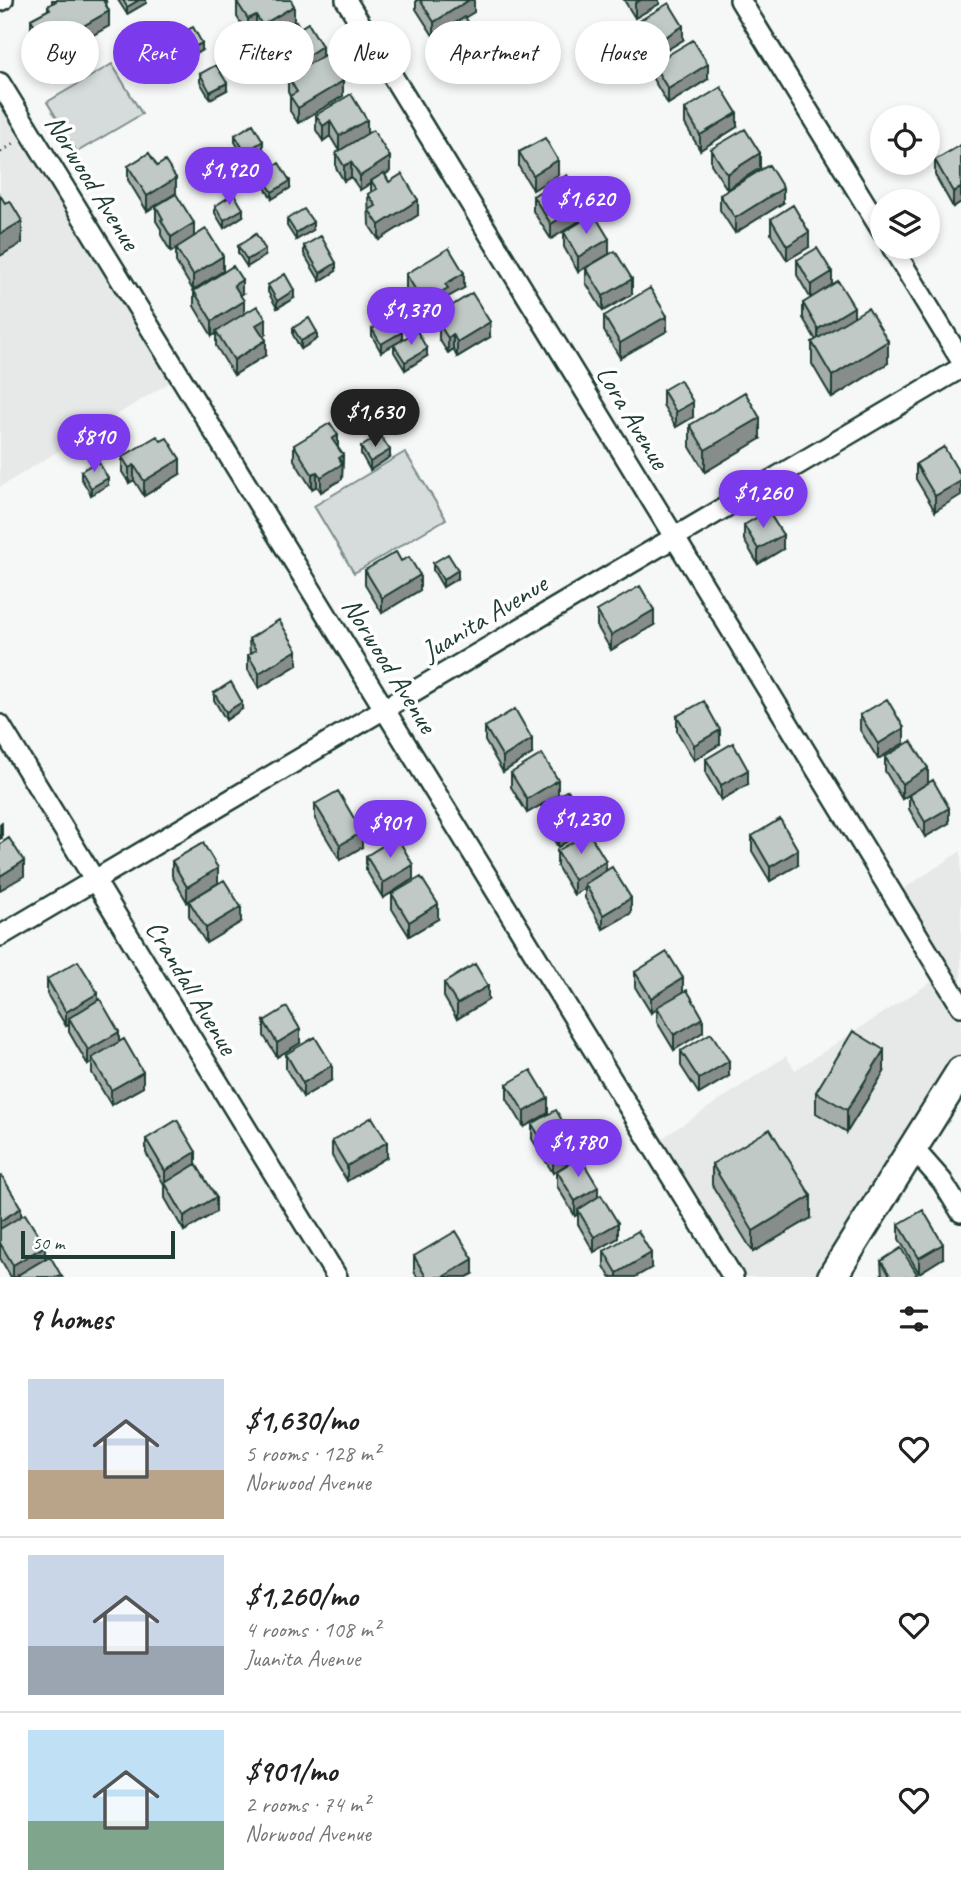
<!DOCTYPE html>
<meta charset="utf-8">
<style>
:root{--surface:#fff;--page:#f6f6f6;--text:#222;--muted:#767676;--line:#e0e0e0;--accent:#7c3aed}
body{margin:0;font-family:Caveat,sans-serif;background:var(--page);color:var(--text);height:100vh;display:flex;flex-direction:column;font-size:26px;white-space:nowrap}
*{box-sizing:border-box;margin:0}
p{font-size:23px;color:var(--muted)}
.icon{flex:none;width:38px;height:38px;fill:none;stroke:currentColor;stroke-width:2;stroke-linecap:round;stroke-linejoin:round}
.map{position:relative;height:1277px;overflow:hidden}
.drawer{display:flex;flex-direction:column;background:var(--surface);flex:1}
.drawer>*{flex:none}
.hud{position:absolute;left:21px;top:21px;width:920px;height:63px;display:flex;gap:14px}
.tools{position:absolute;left:870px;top:105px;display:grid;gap:14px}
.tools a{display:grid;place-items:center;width:70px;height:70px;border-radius:50%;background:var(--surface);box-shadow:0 4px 10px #0003;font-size:35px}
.scale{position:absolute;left:21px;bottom:18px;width:154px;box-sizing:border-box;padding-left:7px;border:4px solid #1f3d34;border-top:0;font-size:19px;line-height:24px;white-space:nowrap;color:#1f3d34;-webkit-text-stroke:5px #fff;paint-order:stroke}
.price{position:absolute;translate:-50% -60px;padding:0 16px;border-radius:24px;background:var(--accent);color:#fff;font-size:23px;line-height:46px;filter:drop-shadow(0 2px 4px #0008)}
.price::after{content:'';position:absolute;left:50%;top:42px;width:21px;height:16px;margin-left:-10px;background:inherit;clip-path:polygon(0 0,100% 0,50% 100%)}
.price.current{background:#222;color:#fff}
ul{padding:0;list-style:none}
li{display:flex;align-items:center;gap:21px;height:175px;padding:0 28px}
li+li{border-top:2px solid var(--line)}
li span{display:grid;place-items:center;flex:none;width:196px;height:140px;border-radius:0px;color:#555}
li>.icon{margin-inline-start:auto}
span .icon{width:84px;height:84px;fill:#fffc;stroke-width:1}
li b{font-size:30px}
h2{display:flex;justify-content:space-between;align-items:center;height:84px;padding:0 28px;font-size:30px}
.pill{padding:0 24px;border-radius:32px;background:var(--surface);box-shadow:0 4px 10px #0003;font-size:24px;line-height:63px}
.pill.current{background:var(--accent);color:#fff}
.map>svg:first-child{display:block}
.built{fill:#e6e9e8}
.green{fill:#d6dcdb;stroke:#7a8c88;stroke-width:2}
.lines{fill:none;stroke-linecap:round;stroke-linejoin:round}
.street-casing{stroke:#1f3d34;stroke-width:24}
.secondary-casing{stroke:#1f3d34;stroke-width:33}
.path{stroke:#1f3d34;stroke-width:3.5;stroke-dasharray:2 5;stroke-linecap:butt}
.street{stroke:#fff;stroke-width:19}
.secondary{stroke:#fff;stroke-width:28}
.wall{fill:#a5adaa;stroke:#1f3d34;stroke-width:2}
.shaded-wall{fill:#868d8b;stroke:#1f3d34;stroke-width:2}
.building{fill:#c0c9c6;stroke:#1f3d34;stroke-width:2}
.labels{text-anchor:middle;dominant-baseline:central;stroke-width:7;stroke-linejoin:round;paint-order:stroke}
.street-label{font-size:28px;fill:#1f3d34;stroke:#fff}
</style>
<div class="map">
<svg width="961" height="1277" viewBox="0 0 961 1277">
<rect width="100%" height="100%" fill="#f6f7f7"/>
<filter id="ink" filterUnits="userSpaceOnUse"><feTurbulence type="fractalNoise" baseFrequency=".0143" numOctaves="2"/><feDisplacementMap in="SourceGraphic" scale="14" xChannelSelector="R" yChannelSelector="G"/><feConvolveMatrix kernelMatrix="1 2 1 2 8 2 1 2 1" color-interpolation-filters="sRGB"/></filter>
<g filter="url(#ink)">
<path class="built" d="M0,82l180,294 -180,111z
M961,851v220l-129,206h-99l-81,-132 134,-89 9,14 147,-95 -49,-79z"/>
<path class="green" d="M112,64l30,50 -65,38 -30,-50z
M405,452l41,67 -92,54 -40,-67z"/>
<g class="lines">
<defs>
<path id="street" d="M346,0l615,1006
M740,0l142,231
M0,1l3,-1
M0,83l733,1194
M892,247l69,113
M0,725l337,552
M0,936l961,-568
M913,1148l29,33 19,31"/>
<path id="secondary" d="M832,1277l129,-206"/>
</defs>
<use href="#street" class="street-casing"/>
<use href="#secondary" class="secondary-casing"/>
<path class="path" d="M0,152l14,-9"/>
<use href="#street" class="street"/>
<use href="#secondary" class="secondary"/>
</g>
<path class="wall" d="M52,0h54l3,26 -62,35 -16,-27v-15l17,-9v-4l4,-3z
M118,0h28v3l-19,11z
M416,0h58v12l-9,5 17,42 -23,13 -16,-27v-14l-9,6 -18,-28z
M624,0h35v4l-24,14z
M237,2l57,19 -32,19 -6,-11 -8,5 -11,-17z
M629,27l54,13 -39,24 -15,-23z
M300,28l22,28 21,40 -45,27 -8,-12v-15l-2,-4v-15l3,-1 -9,-14 -4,3 -6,-10v-15l3,-2v-4z
M174,37l28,13 -19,11 -9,-16z
M653,64l55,15 -40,25 -15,-25z
M200,74l27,16 -17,9 -10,-17z
M685,109l52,18 -37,23 -15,-26z
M316,115l51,19 23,37 -5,4 4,7 29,33 -39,25 -10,-15 -1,-31 3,-2v-9l-11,7 -9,-13 -7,4 -8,-13v-15l3,-2 -9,-15 -7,5 -7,-11z
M235,135l28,14 -18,10 -10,-17z
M961,145v57l-8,5 -18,-32v-15z
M711,149l49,19 -33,21 -16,-25z
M519,152l39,23 -25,15 -14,-23z
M128,166h29l19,27 -29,18 -19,-31z
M261,174l29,14 -18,11 -11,-18z
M720,195l63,8 -48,30 -15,-23z
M533,196l51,22 -33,21 -18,-28z
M156,206l38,30 29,35 -30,19 -17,-28v-13l-5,3 -10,-17v-6l-5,-8z
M215,206l28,10 -19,12 -9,-15z
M594,214l-16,58 -14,-25v-15z
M287,219l26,11 -17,10 -9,-14z
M771,219l38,28 -22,13 -16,-26z
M238,246l27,10 -18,11 -9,-14z
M304,246l32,25 -16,10 -16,-27z
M797,260l35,25 56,78 -56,35 -20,-34v-22l4,-2 -13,-22v-15l8,-4 -14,-24z
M586,268l46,26 -29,17 -17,-28z
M406,274l58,14 -16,9v6l-12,7 -3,-3 -12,7 -15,-25z
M268,285l26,13 -17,10 -9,-16z
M194,291l48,3 -2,1 4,19 22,20 -3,2 3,19 -32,20 -18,-29v-13l-4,3 -18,-30z
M442,312l48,25 -33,20 -4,-8 -5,4 -9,-14v-15l3,-1z
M604,316l63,15 -47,27 -16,-27z
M293,328l24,11 -16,10 -8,-14z
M372,329l30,11 -21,12 -9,-16z
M394,345l33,11 -22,14 -11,-18z
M663,390l30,27 -17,10 -13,-22z
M690,425l70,14 -55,33 -15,-25z
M294,445l44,3 5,7 -1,24 -21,13 -4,-6 -5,3 -18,-29z
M361,447l29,10 -20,13 -9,-16z
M944,447l-9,64 -19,-32v-15z
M122,457l58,17 -36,22 -10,-16 -5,3 -7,-11z
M81,471l27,14 -17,10 -10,-17z
M744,525l39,24 -25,15 -14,-24z
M401,561l19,29 -38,23 -17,-28v-15z
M433,563l25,15 -15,9 -10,-17z
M597,611l57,14 -43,25 -14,-24z
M249,639l48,26 -38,23 -11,-18v-15l2,-1z
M214,693l28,16 -16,11 -12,-20z
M860,715l44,28 -26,16 -18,-29z
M677,716l43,28 -26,16 -17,-29z
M485,727l47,27 -29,18 -18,-31z
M885,757l43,26 -26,16 -17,-28z
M706,759l42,25 -27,16 -15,-26z
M511,773l47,22 -31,18 -16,-26z
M909,795l40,28 -24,14 -16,-28z
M315,804l47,43 -22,13 -25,-41z
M542,805l42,26 -26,16 -16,-27z
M752,836l46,29 -28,16 -18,-30z
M203,843l-16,59 -15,-26v-15z
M557,851l74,62 -28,16 -18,-31v-10l-11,7 -17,-29z
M366,856l47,23 -30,19 -17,-28z
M392,894l46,25 -29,17 -17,-27z
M189,901l52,21 -35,21 -17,-27z
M635,972l48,20 20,40 -29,18 -17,-28v-13l-6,4 -16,-26z
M47,979l51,21 45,87 -32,18 -19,-32v-11l-4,3 -19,-33v-7l-3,1 -19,-32z
M444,983l44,17 -31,19 -13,-22z
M264,1021l36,22 -23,14 -13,-21z
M681,1051l48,25 -30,18 -18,-28z
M286,1054l46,26 -29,17 -17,-28z
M884,1072l-37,60 -31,-19v-21z
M507,1084l41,29 -24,14 -17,-28z
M532,1124l44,35 22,38 20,41 -24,14 -16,-28v-10l-3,2 -18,-30v-15l-4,2 -21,-34z
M146,1139l50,13v12l20,48 -32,19 -19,-33v-12l-19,-33z
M332,1141l55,16 -40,24 -15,-25z
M712,1164l99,54 -58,34 -41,-67z
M0,1177l45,82 17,18h-51l-11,-19z
M899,1224l44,34 -24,15 -20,-34z
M604,1251l47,17 -16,9h-25l-6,-11z
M414,1256l59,18 -6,3h-50l-3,-6z
M881,1261l36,16h-35z"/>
<path class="shaded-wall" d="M139,0h7v3l-19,11v-7z
M469,0h5v12l-40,25v-15z
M641,0h18v4l-24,14v-15z
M294,6v15l-32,19v-15z
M109,11v15l-62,35v-14z
M256,15v14l-8,5v-15z
M683,26v14l-39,24v-14z
M202,43v7l-19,11v-8z
M482,44v15l-23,13v-14z
M322,46v15l-29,18v-14z
M282,47v15l-4,3v-15z
M708,64v15l-40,25v-15z
M343,81v15l-45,27v-15z
M227,83v7l-17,9v-7z
M737,113v14l-37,23v-15z
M367,120v14l-28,17v-15z
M330,121v15l-7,5v-15z
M263,141v8l-18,10v-7z
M760,153v15l-33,21v-15z
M390,157v14l-18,11 -1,-1v2l-11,7v-14z
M558,160v15l-25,15v-15z
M351,162v15l-7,4v-15z
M176,178v15l-29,18v-15z
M290,181v7l-18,11v-7z
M783,188v15l-48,30v-15z
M961,188v14l-8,5v-15z
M418,200v15l-39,25v-15z
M584,203v15l-33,21v-15z
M243,209v7l-19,12v-8z
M22,221v22l-22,13v-22z
M313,222v8l-17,10v-7z
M194,223v15l-23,14v-15z
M809,232v15l-22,13v-14z
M609,239v15l-31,18v-15z
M265,249v7l-18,11v-7z
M223,256v15l-30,19v-15z
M336,263v8l-16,10v-8z
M832,272v14l-21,13v-14z
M464,273v15l-16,9v6l-12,7v-15l9,-11z
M632,279v15l-29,17v-15z
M242,280v14l-8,6v-15z
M294,290v8l-17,10v-7z
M433,292v15l-12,7v-15z
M244,301v15l-32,20v-15z
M854,307v15l-36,22v-15z
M667,316v15l-47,27v-15z
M266,319v15l-10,6v-15z
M490,322v15l-33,20v-15z
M317,332v7l-16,10v-8z
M402,332v8l-21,12v-8z
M453,334v15l-5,4v-15z
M266,340v15l-32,20v-15z
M888,341v22l-56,35v-22z
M427,349v7l-22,14v-8z
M693,402v15l-17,10v-15z
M760,418v21l-55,33v-22z
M338,435v15l-6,-11z
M390,450v7l-20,13v-8z
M343,455l-1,24 -21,13v-15l18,-19z
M180,459v15l-36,22v-15z
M134,465v15l-5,3v-15z
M317,472v14l-5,3v-15z
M108,478v7l-17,10v-7z
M961,481v14l-26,16v-15z
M783,535v14l-25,15v-15z
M458,570v8l-15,9v-7z
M420,575v15l-38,23v-15z
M654,610v15l-43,25v-15z
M297,650v15l-38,23v-15z
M242,702v7l-16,11v-8z
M904,728v15l-26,16v-15z
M720,730v14l-26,16v-15z
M532,739v15l-29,18v-15z
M928,768v15l-26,16v-15z
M748,770v14l-27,16v-15z
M558,780v15l-31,18v-14z
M949,808v15l-24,14v-15z
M584,816v15l-26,16v-15z
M2,823v15l-2,1v-15z
M362,832v15l-22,13v-15z
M798,850v15l-28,16v-14z
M24,861v15l-24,14v-14z
M606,861v15l-21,8v4l-11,7v-15z
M413,865v14l-30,19v-15z
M218,868v15l-31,19v-15z
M631,898v15l-28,16v-14z
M438,904v15l-29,17v-14z
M241,907v15l-35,21v-15z
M683,978v15l-32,20v-15z
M488,986v14l-31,19v-15z
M98,993v15l-29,10v7l-3,1v-14z
M703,1018v14l-29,18v-15z
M300,1029v14l-23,14v-14z
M119,1032v14l-27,12v4l-4,3v-15z
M884,1050v22l-37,60v-22z
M729,1061v15l-30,18v-15z
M332,1065v15l-29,17v-14z
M143,1072v15l-32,18v-15z
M548,1098v15l-24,14v-15z
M387,1142v15l-40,24v-15z
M576,1145v14l-23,14v-14z
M196,1152v15l-31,16v3v-15z
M598,1187v15l-20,8v4l-3,2v-15z
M811,1196v22l-58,34v-21z
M216,1197v15l-32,19v-15z
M21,1208v15l-21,13v-15z
M618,1223v15l-24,14v-15z
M943,1244v14l-24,15v-15z
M45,1246v15l-27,14v2h-5v-12z
M651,1253v15l-16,9h-18v-4z
M473,1259v15l-6,3h-24z"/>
<path class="building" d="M55,0h48l6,11 -62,36 -16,-28 19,-10 -2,-3 8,-5z
M123,0h16l-12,7z
M241,0h50l3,6 -32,19 -6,-10 -8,4 -11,-17z
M420,0h49l-35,22z
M669,3l14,23 -39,24 -15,-23z
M465,17l17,27 -23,14 -16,-28z
M296,21l4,7 8,-5 14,23 -29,19 -11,-18 -4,3 -6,-10 5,-3 -2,-3z
M193,27l9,16 -19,10 -9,-16z
M693,40l15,24 -40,25 -15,-25z
M326,54l17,27 -45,27 -8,-12 7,-4 -9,-15z
M216,65l11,18 -17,9 -10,-18z
M721,87l16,26 -37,22 -15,-26z
M351,94l16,26 -28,16 -9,-15 -7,5 -7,-11z
M253,124l10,17 -18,11 -10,-17z
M745,129l15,24 -33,21 -16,-25z
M373,130l17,27 -30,19 -9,-14 -7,4 -8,-13z
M545,138l13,22 -25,15 -14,-23z
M961,145v43l-8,4 -18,-32z
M149,153l8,13 8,-5 11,17 -29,18 -19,-30z
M279,163l11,18 -18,11 -11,-18z
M769,165l14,23 -48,30 -15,-23z
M384,173l5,9 13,-8 16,26 -39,25 -10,-15 7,-4 -8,-12 9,-5 -6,-8z
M567,175l17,28 -33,21 -18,-28z
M176,194l18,29 -23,14 -10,-17 2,-1 -7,-13z
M234,194l9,15 -19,11 -9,-14z
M0,195l5,8 5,-2 12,20 -22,13z
M793,205l16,27 -22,14 -16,-27z
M304,209l9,13 -17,11 -9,-14z
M594,214l15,25 -31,18 -14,-25z
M206,229l17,27 -30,19 -17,-27z
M256,234l9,15 -18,11 -9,-14z
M321,236l15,27 -16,10 -16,-27z
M449,248l15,25 -19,11 3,4 -12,7 -3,-3 -12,7 -15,-25z
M817,248l15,24 -21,13 -14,-25z
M615,251l17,28 -29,17 -17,-28z
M233,266l9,14 -8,5 10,16 -32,20 -18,-30z
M285,274l9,16 -17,11 -9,-16z
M838,281l16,26 -36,22 -15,-26z
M650,288l17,28 -47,27 -16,-27z
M472,293l18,29 -33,20 -4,-8 -5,4 -9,-14 7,-4 -4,-8z
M257,306l9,13 -10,6 10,15 -32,20 -18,-29z
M868,308l20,33 -56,35 -20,-34z
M392,317l10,15 -21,12 -9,-15z
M309,318l8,14 -16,9 -8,-13z
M417,331l10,18 -22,13 -11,-17z
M680,380l13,22 -17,10 -13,-22z
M745,392l15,26 -55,32 -15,-25z
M330,423l8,12 -6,4 11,16 -4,3 3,6 -21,13 -4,-5 -5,2 -18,-29z
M380,435l10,15 -20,12 -9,-15z
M157,436l4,5 6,-3 13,21 -36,22 -10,-16 -5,3 -7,-11z
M944,447l17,29v5l-26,15 -19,-32z
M98,461l10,17 -17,10 -10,-17z
M768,511l15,24 -25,14 -14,-24z
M396,552l5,9 8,-4 11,18 -38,23 -17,-28z
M448,554l10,16 -15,10 -10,-17z
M640,586l14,24 -43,25 -14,-24z
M279,620l18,30 -38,23 -11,-18 8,-5 -7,-11z
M231,682l11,20 -16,10 -12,-19z
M887,699l17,29 -26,16 -18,-29z
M704,701l16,29 -26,15 -17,-29z
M515,709l17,30 -29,18 -18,-30z
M911,741l17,27 -26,16 -17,-27z
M733,743l15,27 -27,15 -15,-26z
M542,754l16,26 -31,19 -16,-26z
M933,780l16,28 -24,14 -16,-27z
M568,790l16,26 -26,16 -16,-27z
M338,791l24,41 -22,13 -25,-41z
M780,819l18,31 -28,17 -18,-31z
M589,833l17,28 -32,19 -17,-29z
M397,837l16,28 -30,18 -17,-27z
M9,838l15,23 -24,15v-32z
M203,843l15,25 -31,19 -15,-26z
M612,867l19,31 -28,17 -18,-31z
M421,877l17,27 -29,18 -17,-28z
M224,880l17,27 -35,21 -17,-27z
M667,952l16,26 -32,20 -16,-26z
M78,961l20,32 -32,19 -19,-33z
M475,964l13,22 -31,18 -13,-21z
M687,990l16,28 -29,17 -17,-28z
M100,999l19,33 -31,18 -19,-32z
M287,1007l13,22 -23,14 -13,-22z
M853,1031l31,19 -37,60 -31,-18z
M711,1033l18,28 -30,18 -18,-28z
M315,1037l17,28 -29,18 -17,-29z
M124,1039l19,33 -32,18 -19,-32z
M531,1070l17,28 -24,14 -17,-28z
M556,1110l20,35 -23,14 -21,-35z
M372,1117l15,25 -40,24 -15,-25z
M177,1120l19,32 -31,19 -19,-32z
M770,1129l41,67 -58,35 -41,-67z
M580,1157l18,30 -23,14 -18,-30z
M196,1164l20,33 -32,19 -19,-33z
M2,1176l19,32 -21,13v-44z
M601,1195l17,28 -24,14 -16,-27z
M923,1210l20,34 -24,14 -20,-34z
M25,1214l20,32 -32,19 -13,-22v-14z
M456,1231l17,28 -30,18h-17l-12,-21z
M638,1231l13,22 -34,20 -13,-22z
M901,1248l16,26 -4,3h-22l-10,-16z
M50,1256l12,21h-42l-2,-2z"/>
</g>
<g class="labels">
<g class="street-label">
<text transform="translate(93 182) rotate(58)">Norwood Avenue</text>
<text transform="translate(633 417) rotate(59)">Lora Avenue</text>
<text transform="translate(484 617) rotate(-31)">Juanita Avenue</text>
<text transform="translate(390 665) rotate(58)">Norwood Avenue</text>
<text transform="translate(192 987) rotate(59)">Crandall Avenue</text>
</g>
</g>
</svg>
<div class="tools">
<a><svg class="icon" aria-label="locate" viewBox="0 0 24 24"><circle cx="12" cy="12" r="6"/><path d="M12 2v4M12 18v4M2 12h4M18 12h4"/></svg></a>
<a><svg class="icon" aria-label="layers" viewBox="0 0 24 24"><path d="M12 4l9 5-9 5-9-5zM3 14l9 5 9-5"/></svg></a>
</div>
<div class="scale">50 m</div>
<b class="price" style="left:229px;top:207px">$1,920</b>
<b class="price" style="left:586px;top:236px">$1,620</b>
<b class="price" style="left:411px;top:347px">$1,370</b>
<b class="price current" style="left:375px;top:449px">$1,630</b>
<b class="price" style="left:94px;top:474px">$810</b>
<b class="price" style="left:763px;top:530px">$1,260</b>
<b class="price" style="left:581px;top:856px">$1,230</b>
<b class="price" style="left:390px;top:860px">$901</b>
<b class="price" style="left:578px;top:1179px">$1,780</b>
<div class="hud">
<a class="pill">Buy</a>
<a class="pill current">Rent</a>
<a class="pill">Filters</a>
<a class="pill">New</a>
<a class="pill">Apartment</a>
<a class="pill">House</a>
</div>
</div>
<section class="drawer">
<h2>9 homes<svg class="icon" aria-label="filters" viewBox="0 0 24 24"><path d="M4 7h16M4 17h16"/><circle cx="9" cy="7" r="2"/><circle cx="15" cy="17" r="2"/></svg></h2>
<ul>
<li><span style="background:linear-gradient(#c9d6e8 65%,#b9a48a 0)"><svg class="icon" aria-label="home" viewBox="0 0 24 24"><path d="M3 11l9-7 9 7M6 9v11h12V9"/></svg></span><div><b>$1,630/mo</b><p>5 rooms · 128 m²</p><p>Norwood Avenue</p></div><svg class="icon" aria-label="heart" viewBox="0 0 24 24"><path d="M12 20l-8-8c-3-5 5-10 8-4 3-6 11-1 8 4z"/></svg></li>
<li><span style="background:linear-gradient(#c9d6e8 65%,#9aa5b1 0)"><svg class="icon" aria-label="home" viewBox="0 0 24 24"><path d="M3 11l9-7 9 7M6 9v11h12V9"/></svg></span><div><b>$1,260/mo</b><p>4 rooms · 108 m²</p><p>Juanita Avenue</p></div><svg class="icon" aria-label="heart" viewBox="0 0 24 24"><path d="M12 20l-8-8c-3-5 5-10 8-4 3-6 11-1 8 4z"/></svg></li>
<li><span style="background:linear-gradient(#bfe0f5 65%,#7fa58c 0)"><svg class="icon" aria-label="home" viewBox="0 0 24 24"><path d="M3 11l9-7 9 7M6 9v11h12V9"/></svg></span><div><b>$901/mo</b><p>2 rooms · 74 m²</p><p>Norwood Avenue</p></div><svg class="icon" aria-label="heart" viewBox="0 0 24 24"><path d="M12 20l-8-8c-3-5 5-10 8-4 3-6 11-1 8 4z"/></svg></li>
</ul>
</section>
